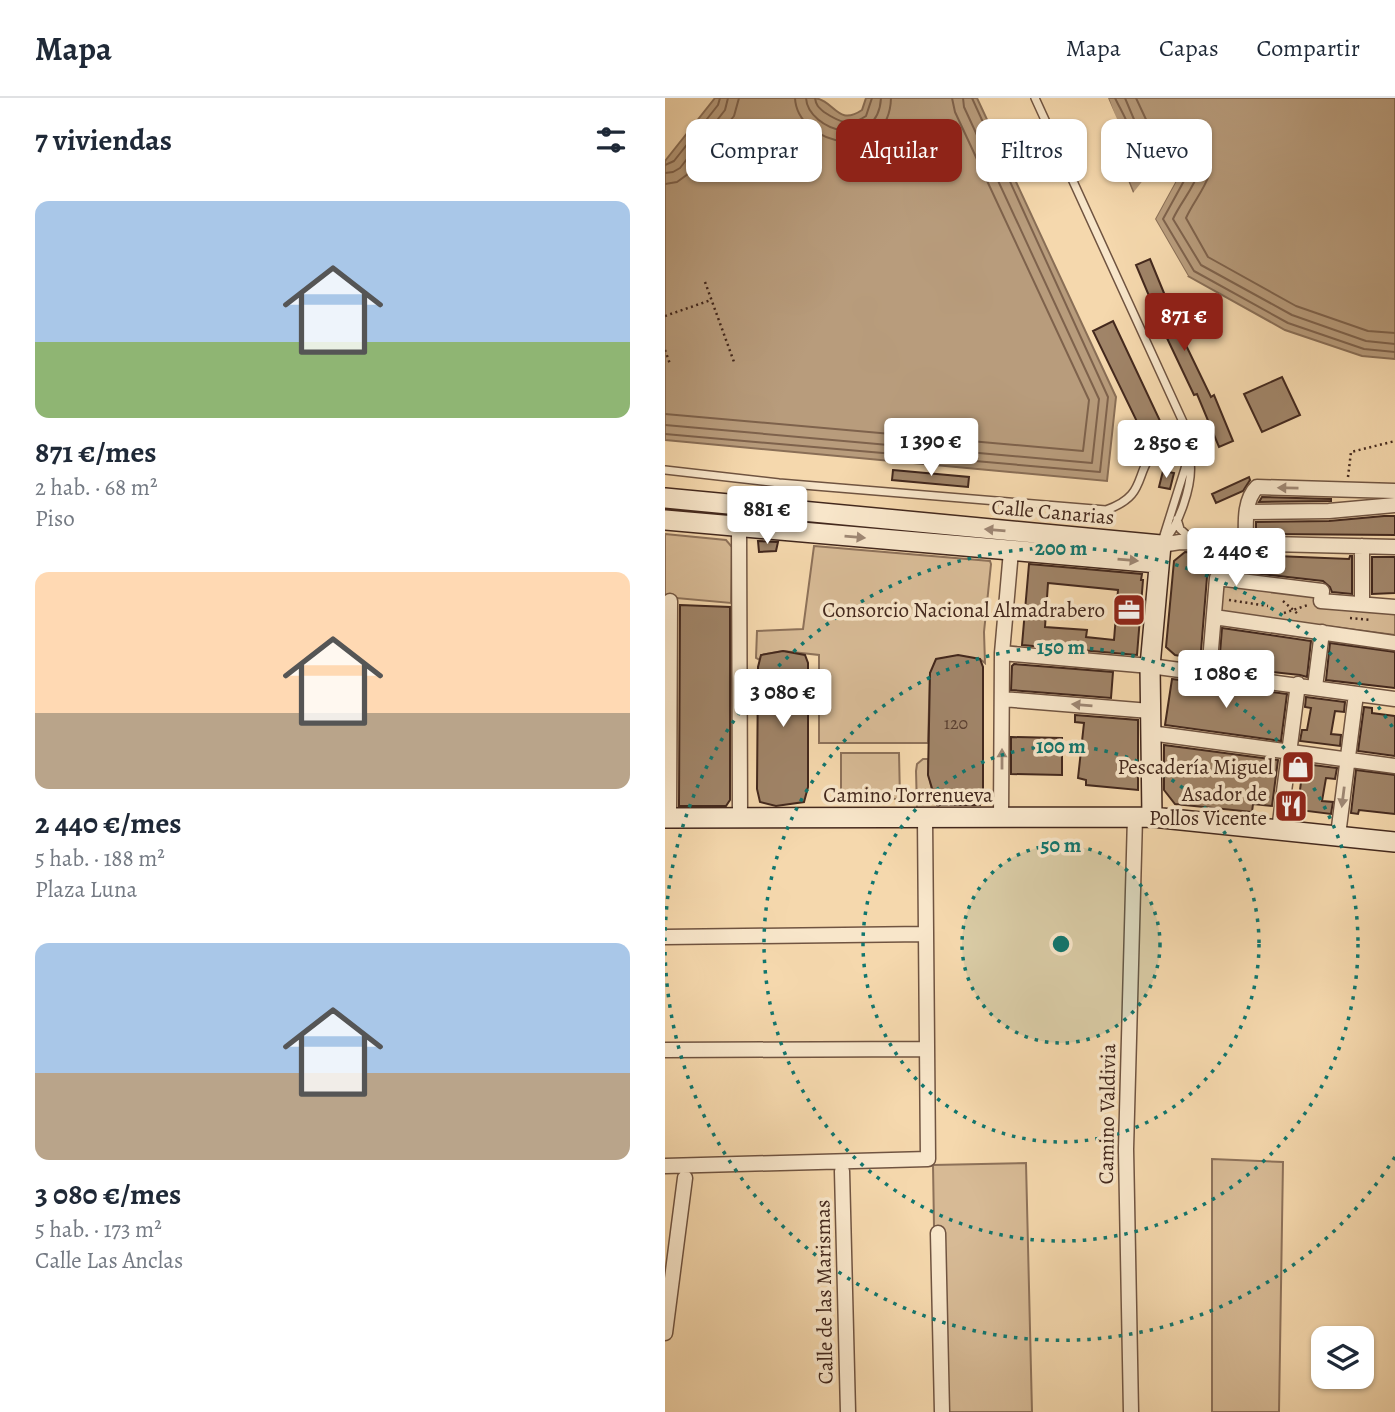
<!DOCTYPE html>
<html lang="es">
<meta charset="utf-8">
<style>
:root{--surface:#fff;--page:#f2f2f3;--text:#1f2937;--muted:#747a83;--line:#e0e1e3;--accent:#8f2418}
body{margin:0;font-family:Alegreya,serif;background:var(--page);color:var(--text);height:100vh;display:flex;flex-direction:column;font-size:26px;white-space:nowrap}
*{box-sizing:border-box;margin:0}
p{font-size:23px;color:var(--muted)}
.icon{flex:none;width:38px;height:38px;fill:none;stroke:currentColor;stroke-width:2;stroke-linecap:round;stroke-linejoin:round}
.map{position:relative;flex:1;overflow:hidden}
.panel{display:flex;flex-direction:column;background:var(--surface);width:665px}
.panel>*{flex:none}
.top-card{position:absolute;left:21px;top:21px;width:604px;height:63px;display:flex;gap:14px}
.buttons{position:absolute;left:646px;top:1228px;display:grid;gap:14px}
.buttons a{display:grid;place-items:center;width:63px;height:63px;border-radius:14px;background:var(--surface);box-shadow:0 2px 5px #0004;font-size:35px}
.price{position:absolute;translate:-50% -60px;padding:0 16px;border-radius:7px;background:#fff;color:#222;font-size:23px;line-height:46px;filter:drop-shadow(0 2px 4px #0008)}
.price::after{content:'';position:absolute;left:50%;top:42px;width:21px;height:16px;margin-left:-10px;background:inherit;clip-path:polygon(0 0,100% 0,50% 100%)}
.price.on{background:var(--accent);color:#fff}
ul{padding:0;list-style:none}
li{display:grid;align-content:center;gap:14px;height:371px;padding:0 35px}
li span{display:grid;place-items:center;height:217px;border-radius:14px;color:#555}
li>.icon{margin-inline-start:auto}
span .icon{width:126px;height:126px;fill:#fffc;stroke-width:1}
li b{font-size:30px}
h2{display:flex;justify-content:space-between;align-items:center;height:84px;padding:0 35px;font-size:30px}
.chip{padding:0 24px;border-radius:14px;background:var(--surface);box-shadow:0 2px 5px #0004;font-size:24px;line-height:63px}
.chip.on{background:var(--accent);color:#fff}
header{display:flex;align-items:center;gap:42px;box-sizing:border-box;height:98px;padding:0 35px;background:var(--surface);border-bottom:2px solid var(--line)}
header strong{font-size:33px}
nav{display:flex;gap:38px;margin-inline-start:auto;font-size:24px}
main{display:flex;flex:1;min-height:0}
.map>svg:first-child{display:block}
.green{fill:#d7ba95;stroke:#8d7159;stroke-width:2}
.water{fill:#b89c7c;stroke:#896e56;stroke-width:2}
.pier{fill:#f5d8ad}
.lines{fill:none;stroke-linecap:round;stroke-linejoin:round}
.shore{stroke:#7e624c;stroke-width:2}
.building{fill:#a08468;stroke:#43281d;stroke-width:2;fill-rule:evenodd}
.lane-casing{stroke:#705441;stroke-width:10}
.street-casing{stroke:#705441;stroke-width:17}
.secondary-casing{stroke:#43281d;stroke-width:22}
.path{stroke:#43281d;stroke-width:2.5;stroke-dasharray:2 3.5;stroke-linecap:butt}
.lane{stroke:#f8e6ca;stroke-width:7}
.street{stroke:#f8e6ca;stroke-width:14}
.secondary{stroke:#f8e6ca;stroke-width:19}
.oneway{fill:#9e8774}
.ring{fill:none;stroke:#0f766e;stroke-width:3.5;stroke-dasharray:3.5 7}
.labels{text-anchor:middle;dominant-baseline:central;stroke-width:7;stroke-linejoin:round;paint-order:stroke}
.number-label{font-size:18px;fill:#5a3f30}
.street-label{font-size:21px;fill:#43281d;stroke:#f8e6ca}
.poi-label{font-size:21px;fill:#43281d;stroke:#f8e6ca;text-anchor:end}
.centre{fill:#0f766e;stroke:#f8e6ca;stroke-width:3.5}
.ring-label{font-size:21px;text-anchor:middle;font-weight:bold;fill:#0f766e;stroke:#f8e6ca;stroke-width:7;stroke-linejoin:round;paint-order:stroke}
</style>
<header>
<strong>Mapa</strong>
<nav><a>Mapa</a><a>Capas</a><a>Compartir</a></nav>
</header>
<main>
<section class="panel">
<h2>7 viviendas<svg class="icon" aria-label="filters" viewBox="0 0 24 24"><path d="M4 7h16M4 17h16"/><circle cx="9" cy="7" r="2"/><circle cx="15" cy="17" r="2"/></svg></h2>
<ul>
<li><span style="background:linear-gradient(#a9c7e8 65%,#8fb573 0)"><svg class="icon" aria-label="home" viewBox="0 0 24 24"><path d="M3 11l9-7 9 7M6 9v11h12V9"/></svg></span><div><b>871 €/mes</b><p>2 hab. · 68 m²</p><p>Piso</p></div></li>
<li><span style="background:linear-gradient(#ffd9b3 65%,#b9a48a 0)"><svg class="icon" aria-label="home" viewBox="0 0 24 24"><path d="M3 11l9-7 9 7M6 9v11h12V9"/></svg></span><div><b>2 440 €/mes</b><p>5 hab. · 188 m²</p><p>Plaza Luna</p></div></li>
<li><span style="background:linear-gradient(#a9c7e8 60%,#b9a48a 0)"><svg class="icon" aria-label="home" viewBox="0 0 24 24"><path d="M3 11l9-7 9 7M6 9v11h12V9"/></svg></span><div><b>3 080 €/mes</b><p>5 hab. · 173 m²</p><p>Calle Las Anclas</p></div></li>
</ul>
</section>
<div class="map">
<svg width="730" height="1314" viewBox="0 0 730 1314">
<rect width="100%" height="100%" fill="#f5d8ad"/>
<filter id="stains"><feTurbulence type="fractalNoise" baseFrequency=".00286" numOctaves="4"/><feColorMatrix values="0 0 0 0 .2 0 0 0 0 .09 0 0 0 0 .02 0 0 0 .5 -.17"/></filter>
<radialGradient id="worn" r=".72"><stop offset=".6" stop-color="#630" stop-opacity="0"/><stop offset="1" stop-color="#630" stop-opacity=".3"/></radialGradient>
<path class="green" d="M0,436l61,6 6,7 -1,56 -66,-6z
M149,448l176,15 1,3 -7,68 1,31 -5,-4 -50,14 -2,70h-109v-88l-36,-4 -22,4 -1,5 -4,-2 1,-27 46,-2z
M556,482l174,31v24l-178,-23z
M176,655h58l1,46 -59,-1z
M258,661h5c0,18 3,34 12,51l-23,-1 -1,-38 1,-7z
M547,1061l71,3 -4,250h-67z
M361,1065l6,249h-95l-4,-247z"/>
<path class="water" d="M50,0c32,0 67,0 99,0 21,2 23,29 48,12l4,-12h111l139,299 -9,84 -442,-41v-279z
M443,0h287v261l-33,-3 -77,-26 -97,-54 -33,-57 29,-53 -4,-9 -15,-5 -31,42 -15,-36 8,-7z"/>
<path class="pier" d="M439,0h4l19,44v9l-8,7 14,35 32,-41h8l7,5 4,9 -29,53 33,57 -3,2 -34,-59 29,-53 -3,-7 -5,-4h-5l-31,41h-5l-15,-37 8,-9 -1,-7z"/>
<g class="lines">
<path class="shore" d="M130,0c2,47 94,68 96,0
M141,0c2,33 72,54 75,0
M150,0c1,7 3,9 9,14 15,10 26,15 42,4l6,-18
M450,0c9,19 27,44 13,63l6,14h5c6,-8 13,-22 21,-28 15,-11 32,9 30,23l-27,49 31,52 94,52 76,26 31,3
M460,0l16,38 3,11 4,1c20,-25 57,-4 51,22 -4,17 -19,33 -26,49l28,46 91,50 74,26 29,3
M471,0l14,30c8,0 17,-4 26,-2 21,3 39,29 33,49 -5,15 -17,29 -23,43l22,39 88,49 72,25 27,2
M0,67l9,-4 44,-56 2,-7
M0,75l8,-1 7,-4 45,-58 3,-12
M0,86l12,-2 11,-8 46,-58 5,-18
M0,316l418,37 6,-51 -134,-288 -3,-14
M0,327l427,38 7,-64 -135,-292 -1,-9
M0,336l435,38 8,-75 -136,-299"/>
</g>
<path class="building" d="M485,161l32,78 29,60 3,-2 19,46 -14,6 -22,-53 -3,1 -28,-59 -30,-71z
M448,223l48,102 -19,9 -49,-101z
M617,279l18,38 -38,17 -18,-38z
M228,372l76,7 -1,10 -76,-7z
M498,373l11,2 -4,16 -11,-2z
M584,379l1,3 -7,11 -27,12 -4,-9z
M597,399l69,2v2l-72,1z
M719,418h11v19l-139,-1v-12l73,-1z
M93,443l20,1 -2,9 -17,1z
M520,454l164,7 1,-3h2v38l-20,-2 -2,-5 -7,-6 -70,-8v-3l-42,-2 -4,9 -7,86h-2v-4l-23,-4 -9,-8 8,-86z
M707,459h23v36l-23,1z
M364,466l113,10 -1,6h2l-6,75 -115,-10zM383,485l70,7 -4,50 -28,-3 1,-7 -42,-3z
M15,507l50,2v193l-4,6h-47z
M557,530l89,13 -4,36 -7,-2 -81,-9z
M665,545l65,9v36l-69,-8z
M118,553l22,4 3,8v124l-4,15 -28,4 -16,-4 -3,-13 1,-122 3,-12z
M293,557l22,4 3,8v125l-3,13h-43l-9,-30 2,-102 6,-14z
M349,566l99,8 -2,26 -100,-8 1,-24z
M507,581l115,15 -6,47 -116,-16z
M641,599l39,5 -1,10 -9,-1 -4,23 10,1 -1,11 -40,-5 2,-11h5l4,-22 -6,-1z
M699,609l8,1v5l23,3v40l-37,-5z
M410,617l63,5v70l-52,-5v-5l-8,-2 6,-55 -9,-1z
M346,639l51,1v37l-51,-1z
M499,647l114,15 -6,46 -19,-2 -1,8 -77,-8 -11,-14z
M632,665l40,5 -2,11 -9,-1 -4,23 11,1 -2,12 -40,-5 2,-12 6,1 3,-24 -6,-1z
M691,672l39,5v39l-36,-4 -1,4 -7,-1z"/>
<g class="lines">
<defs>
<path id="lane" d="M370,0l154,337 3,11 -4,13 -27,86
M0,372l114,13 327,27c44,-15 26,-39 52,-61 8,-7 21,-10 31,-14
M512,421l3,10 11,10
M498,444c16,-16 30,-58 27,-80"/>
<path id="street" d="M582,414l82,-1 66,-6
M74,428l1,291
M581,446c0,-18 -3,-43 11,-57l138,4
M496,447l19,-3 215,5
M697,505v-57
M549,519l181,26
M337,555l148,13 245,33
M544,575l8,-95 105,13 -1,10 74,6
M650,589l7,-55
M337,601l148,12
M485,635l245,33
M4,720l1,-217
M336,720l1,-165 9,-102
M614,732l19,-146
M673,737l18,-141
M0,839l260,-3
M0,952l261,-1
M0,1068l263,-7 -3,-340
M177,1073l6,241
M273,1135l4,179
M0,1235l20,-155
M466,1314l-5,-263 9,-332"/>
<path id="secondary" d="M0,400l496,47 -11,121 2,151
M0,422l493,43
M0,720l487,-1 243,25"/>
</defs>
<use href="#lane" class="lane-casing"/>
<use href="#street" class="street-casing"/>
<use href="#secondary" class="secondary-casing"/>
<path class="path" d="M40,184l29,80
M0,218l46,-16
M0,252l5,14
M683,379l3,-25 44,-11
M564,502l39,6
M618,503l16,14
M619,515l24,-8
M685,520l21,2"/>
<use href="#lane" class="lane"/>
<use href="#street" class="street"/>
<use href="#secondary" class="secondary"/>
</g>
<defs><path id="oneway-solid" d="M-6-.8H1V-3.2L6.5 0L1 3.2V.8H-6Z" transform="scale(1.75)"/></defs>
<g class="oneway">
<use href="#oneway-solid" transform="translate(623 390) rotate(-179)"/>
<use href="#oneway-solid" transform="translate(330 432) rotate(-175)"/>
<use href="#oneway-solid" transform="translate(190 439) rotate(5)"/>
<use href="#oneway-solid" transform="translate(463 462) rotate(5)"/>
<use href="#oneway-solid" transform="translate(417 607) rotate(-175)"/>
<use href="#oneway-solid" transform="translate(337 661) rotate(-90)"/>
<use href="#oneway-solid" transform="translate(678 699) rotate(97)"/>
</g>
<circle cx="396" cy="846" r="99" fill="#0f766e" fill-opacity=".12"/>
<g class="ring">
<circle cx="396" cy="846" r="99"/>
<circle cx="396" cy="846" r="198"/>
<circle cx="396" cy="846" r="297"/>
<path d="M730 1059A396 396 0 0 1 0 849M0 843A396 396 0 0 1 730 633"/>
</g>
<defs>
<symbol id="office-square" viewBox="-11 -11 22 22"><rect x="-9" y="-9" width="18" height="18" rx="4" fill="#8f2418" stroke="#f8e6ca"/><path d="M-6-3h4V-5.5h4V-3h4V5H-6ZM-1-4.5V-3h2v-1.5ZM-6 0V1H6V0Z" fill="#fff"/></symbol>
<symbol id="shop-square" viewBox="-11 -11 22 22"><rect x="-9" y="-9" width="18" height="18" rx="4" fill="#8f2418" stroke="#f8e6ca"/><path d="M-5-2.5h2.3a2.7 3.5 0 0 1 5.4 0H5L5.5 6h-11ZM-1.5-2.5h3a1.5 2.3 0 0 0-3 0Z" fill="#fff"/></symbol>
<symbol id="restaurant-square" viewBox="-11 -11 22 22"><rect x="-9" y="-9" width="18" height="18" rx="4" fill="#8f2418" stroke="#f8e6ca"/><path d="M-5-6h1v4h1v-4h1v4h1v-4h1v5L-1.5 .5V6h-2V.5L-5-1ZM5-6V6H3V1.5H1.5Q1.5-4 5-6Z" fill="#fff"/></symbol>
</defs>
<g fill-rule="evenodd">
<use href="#office-square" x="445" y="493" width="38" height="38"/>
<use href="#shop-square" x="614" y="650" width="38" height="38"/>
<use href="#restaurant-square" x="607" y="689" width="38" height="38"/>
</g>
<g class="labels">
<g class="number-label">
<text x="291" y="625">120</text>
</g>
<g class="street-label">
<text transform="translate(388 414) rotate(5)">Calle Canarias</text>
<text x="243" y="697">Camino Torrenueva</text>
<text transform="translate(442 1016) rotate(-89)">Camino Valdivia</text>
<text transform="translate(159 1194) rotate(-91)">Calle de las Marismas</text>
</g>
<g class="poi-label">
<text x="440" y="512">Consorcio Nacional Almadrabero</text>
<text x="608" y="669">Pescadería Miguel</text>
<text x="602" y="696">Asador de<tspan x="602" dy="24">Pollos Vicente</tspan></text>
</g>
</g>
<circle cx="396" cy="846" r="10" class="centre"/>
<g class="ring-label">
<text x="396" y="457">200 m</text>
<text x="396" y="556">150 m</text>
<text x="396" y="655">100 m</text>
<text x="396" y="754">50 m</text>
</g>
<rect width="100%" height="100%" filter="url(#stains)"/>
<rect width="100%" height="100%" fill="url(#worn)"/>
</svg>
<div class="buttons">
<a><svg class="icon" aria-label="layers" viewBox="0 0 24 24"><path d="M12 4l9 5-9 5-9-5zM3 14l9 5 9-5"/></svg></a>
</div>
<b class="price on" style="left:519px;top:255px">871 €</b>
<b class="price" style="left:266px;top:380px">1 390 €</b>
<b class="price" style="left:501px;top:382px">2 850 €</b>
<b class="price" style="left:102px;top:448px">881 €</b>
<b class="price" style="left:571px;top:490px">2 440 €</b>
<b class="price" style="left:561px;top:612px">1 080 €</b>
<b class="price" style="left:118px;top:631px">3 080 €</b>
<div class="top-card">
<a class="chip">Comprar</a>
<a class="chip on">Alquilar</a>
<a class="chip">Filtros</a>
<a class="chip">Nuevo</a>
</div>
</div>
</main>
